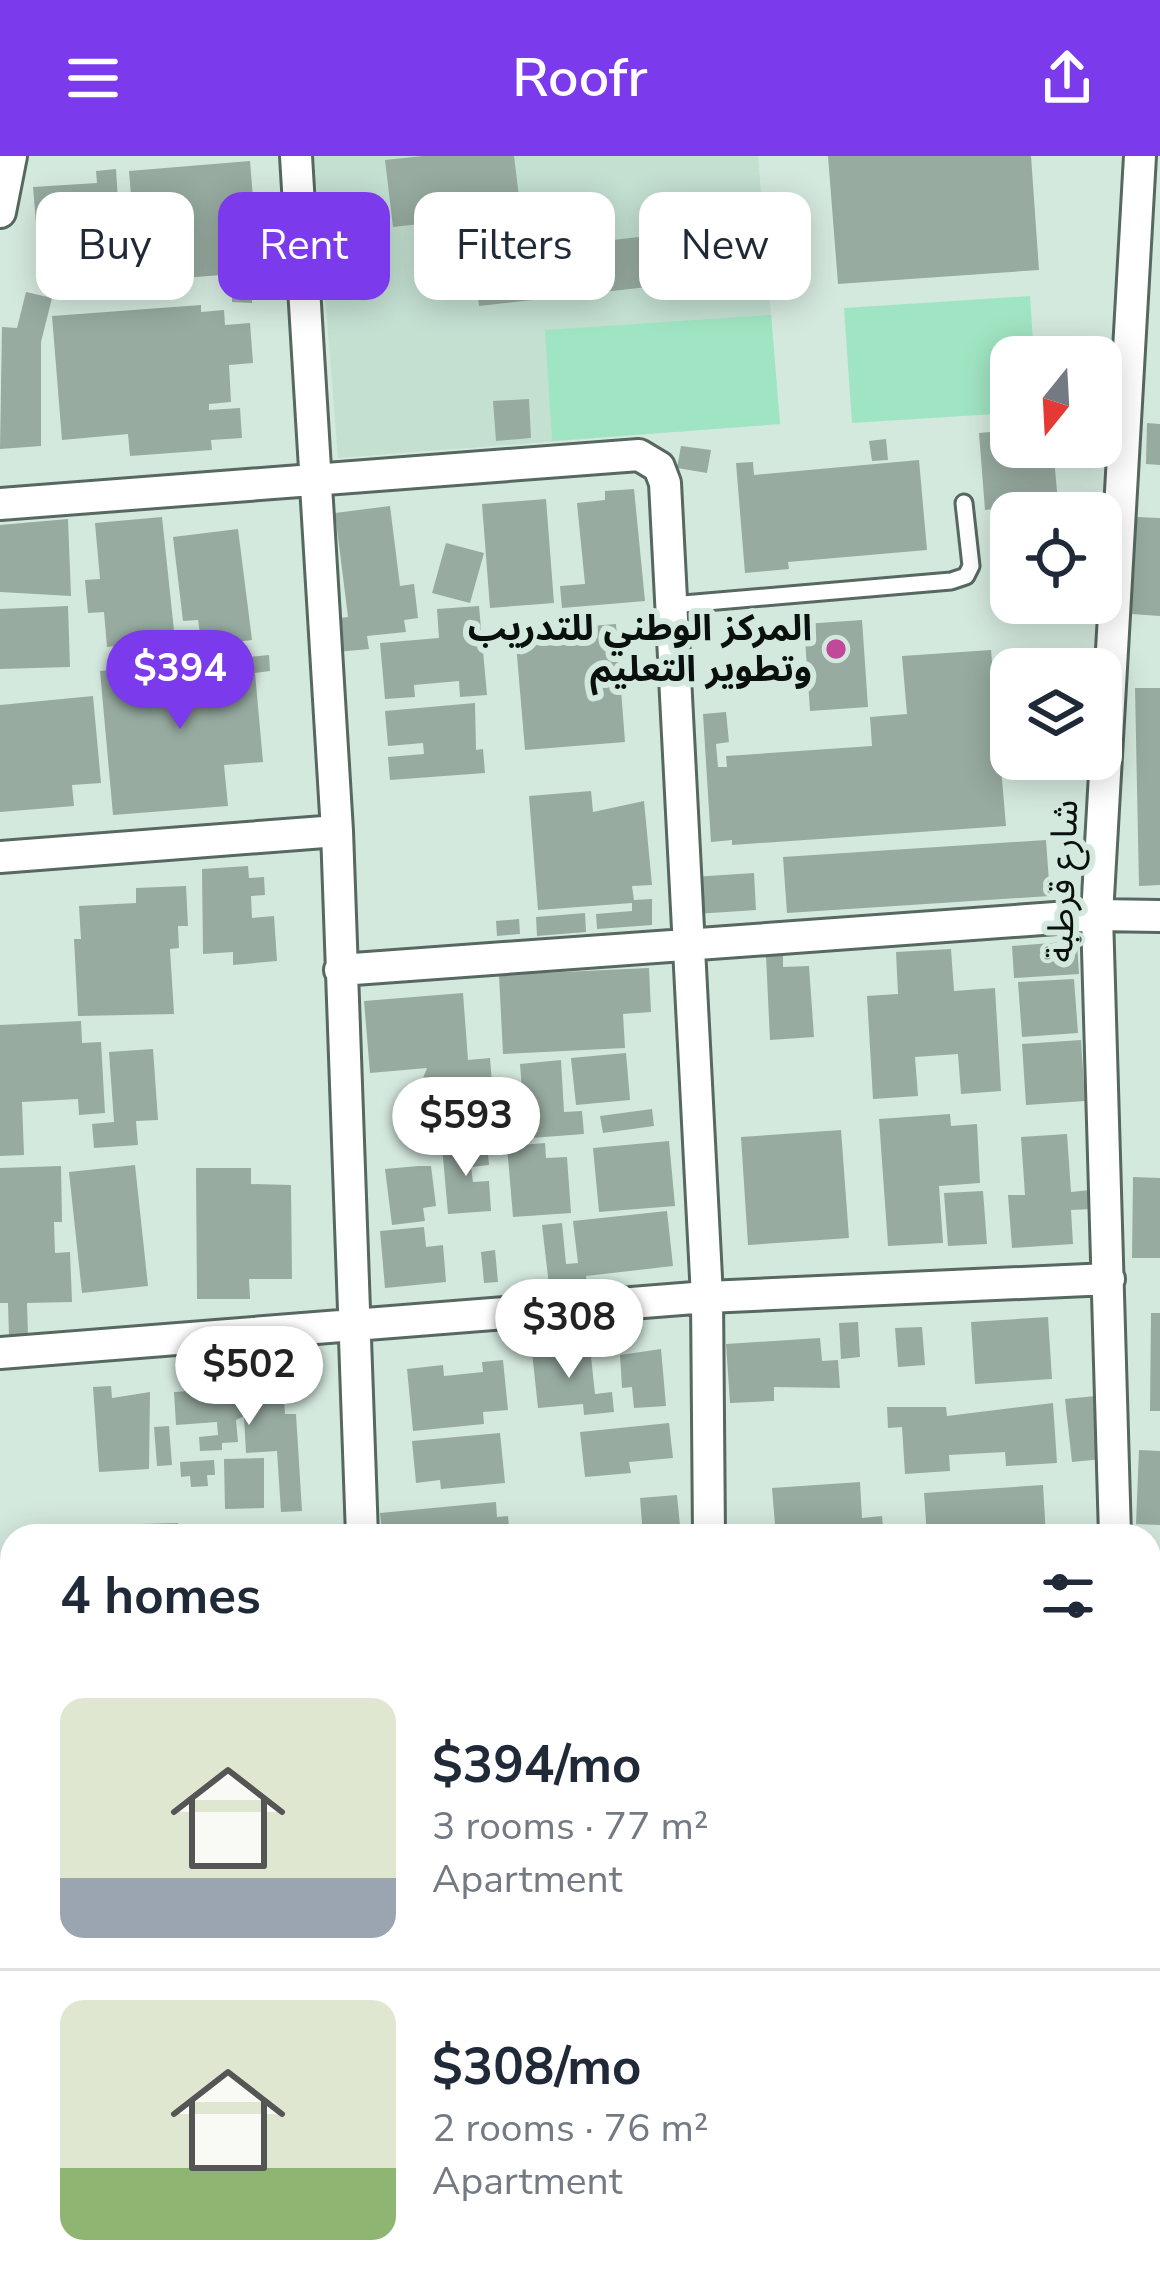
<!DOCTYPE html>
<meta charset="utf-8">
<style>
:root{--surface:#fff;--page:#f2f2f3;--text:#1f2937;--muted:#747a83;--line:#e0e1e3;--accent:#7c3aed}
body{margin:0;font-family:"Nunito Sans","Noto Sans Arabic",sans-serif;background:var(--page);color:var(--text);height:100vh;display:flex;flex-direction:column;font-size:45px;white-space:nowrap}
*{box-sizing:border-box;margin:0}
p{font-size:39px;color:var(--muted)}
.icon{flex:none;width:66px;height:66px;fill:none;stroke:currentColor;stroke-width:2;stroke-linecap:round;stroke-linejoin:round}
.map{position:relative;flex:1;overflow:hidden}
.sheet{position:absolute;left:0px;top:1368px;width:1161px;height:771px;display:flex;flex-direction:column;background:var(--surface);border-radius:36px 36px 0 0;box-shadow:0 6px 30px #0003}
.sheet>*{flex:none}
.top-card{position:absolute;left:36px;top:36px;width:1089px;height:108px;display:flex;gap:24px}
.needle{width:78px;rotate:198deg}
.buttons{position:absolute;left:990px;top:180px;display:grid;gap:24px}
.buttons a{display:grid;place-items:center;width:132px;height:132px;border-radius:24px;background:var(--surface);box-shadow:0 6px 30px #0003;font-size:60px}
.price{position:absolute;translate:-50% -102px;padding:0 27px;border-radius:42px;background:#fff;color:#222;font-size:39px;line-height:78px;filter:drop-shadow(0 3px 6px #0008)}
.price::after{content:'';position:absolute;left:50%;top:72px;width:36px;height:27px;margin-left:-18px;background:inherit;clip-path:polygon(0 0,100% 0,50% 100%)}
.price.active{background:var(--accent);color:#fff}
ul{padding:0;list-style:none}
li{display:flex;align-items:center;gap:36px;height:300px;padding:0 60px}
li+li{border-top:3px solid var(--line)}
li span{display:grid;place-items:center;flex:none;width:336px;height:240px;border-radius:24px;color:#555}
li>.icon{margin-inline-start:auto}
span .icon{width:144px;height:144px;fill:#fffc;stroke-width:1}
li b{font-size:51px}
h2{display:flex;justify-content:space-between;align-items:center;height:144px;padding:0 60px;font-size:51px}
.chip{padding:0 42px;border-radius:24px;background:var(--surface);box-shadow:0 6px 30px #0003;font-size:42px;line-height:108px}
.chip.active{background:var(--accent);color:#fff}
header{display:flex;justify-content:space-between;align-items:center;height:156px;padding:0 60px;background:var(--accent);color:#fff;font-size:54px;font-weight:600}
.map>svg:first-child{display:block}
.built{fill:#c3e0d1}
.green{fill:#a0e5c3}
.building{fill:#97aba0}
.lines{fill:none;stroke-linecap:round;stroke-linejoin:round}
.lane-casing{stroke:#56685f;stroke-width:21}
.street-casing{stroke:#56685f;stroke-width:36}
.primary-casing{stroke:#56685f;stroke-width:51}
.lane{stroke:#fff;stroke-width:15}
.street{stroke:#fff;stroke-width:30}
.primary{stroke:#fff;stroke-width:45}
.poi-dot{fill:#c2489b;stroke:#d4e9de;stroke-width:4.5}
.labels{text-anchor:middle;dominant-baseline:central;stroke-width:12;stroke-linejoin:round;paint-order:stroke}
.poi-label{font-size:36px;font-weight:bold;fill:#09100d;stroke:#d4e9de;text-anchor:end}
.street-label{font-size:36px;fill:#09100d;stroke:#d4e9de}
</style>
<header><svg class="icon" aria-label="menu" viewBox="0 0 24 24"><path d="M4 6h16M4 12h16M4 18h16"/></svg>Roofr<svg class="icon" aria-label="share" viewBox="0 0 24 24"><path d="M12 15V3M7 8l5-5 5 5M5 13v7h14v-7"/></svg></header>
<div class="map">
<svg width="1160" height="2137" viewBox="0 0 1160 2137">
<rect width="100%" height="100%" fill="#d4e9de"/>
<path class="built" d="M314,0h444l22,268 -442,34z"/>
<path class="green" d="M1030,140l4,61h-23v56l-159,10 -8,-115z
M771,159l9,109 -228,17 -7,-111z"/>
<path class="building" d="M423,0h91l8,65 -21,2 3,29 226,-25 6,50 -257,29 -5,-43 15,-2 -5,-44 -91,10 -8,-67z
M828,0h203l8,114 -201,14z
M250,5l9,111 -114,9 -3,-36h-7l-6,-74z
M116,13l6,96 -82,7 -7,-85 64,-4 -1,-12z
M232,126l20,1v20l-20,-1z
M26,136l26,6 -11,44v104l-41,3 2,-122 15,1z
M201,149v7l23,-2 1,15 25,-2 3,40 -24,2 2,37 -22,2v6l31,-2 2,30 -31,2 1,10 -82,6 -2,-22 -66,6 -10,-124z
M529,243l2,39 -35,3 -3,-40z
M1147,267l13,1v41l-14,-1z
M1011,274v17h42l6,66h-48v9l-6,1 -2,-15 -18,2 -6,-77z
M886,283l2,21 -16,1 -3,-20z
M681,290l30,4 -4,23 -30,-5z
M919,304l8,90 -139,12 1,7 -44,4 -9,-110 17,-1 1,13z
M634,333l11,112 -83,7 -2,-22 25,-2 -8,-81 28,-3v-9z
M546,343l8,104 -64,5 -8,-104z
M390,350l10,80 14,-2 4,34 -14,2 2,12 -39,4 2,13 -32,3 -4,-33 15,-2 -13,-104z
M162,361l13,123 -68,7 -3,-35 -16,1 -3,-33 15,-1 -5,-56z
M1136,361l24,1v98l-29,-2z
M68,363l3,77 -71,-4v-67z
M238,373l14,111 -50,6 -4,-26 -15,1 -10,-84z
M446,387l38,10 -14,50 -38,-10z
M68,450l2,61 -70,2v-60z
M479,450l8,89 -27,2 -1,-16 -45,4 1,12 -30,2 -5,-56 59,-5 -2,-29z
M862,464l6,87 -58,4 -6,-87z
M616,468l9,118 -100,8 -10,-118z
M991,494l15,176 -274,19v-5l-21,2 -8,-128 23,-2 3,30 -13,2 2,23h9l-1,-11 146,-10 -2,-29 37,-3 -5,-58z
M269,499l1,16 -15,2 8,89 -39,3 4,41 -115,9 -13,-144z
M1135,532h25v197l-21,1z
M93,540l8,87 -29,2 2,21 -74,6v-107z
M475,547l1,47 7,-1 2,24 -95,7 -2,-23 36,-3 -1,-11 -35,3 -3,-35z
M591,635l2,21 51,-11 8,84 -20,1 2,14 18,-1v26l-55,4 -1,-15 36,-3v-8l-94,7 -9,-114z
M1046,684l4,56 -263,17 -4,-56z
M248,710l1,12 15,-1 1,18 -14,1 1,22 22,-2 3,45 -44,4v-13l-30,2 -1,-85z
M754,717l2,37 -60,4 -3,-37z
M186,730l2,40h-10l1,22 -9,1 4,65 -96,2 -4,-77h7l-2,-33 57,-3v-15z
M585,757l1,19 -49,4 -1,-19z
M519,763l1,15 -23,2 -1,-15z
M1077,785l2,33 -65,4 -2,-32z
M951,793l3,42 41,-3 6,103 -40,3 -3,-40 -43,3 3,39 -45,3 -6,-103 31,-2 -2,-42z
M783,799v12l26,-1 5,71 -44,3 -4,-84z
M649,812l2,44 -28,2 2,34 -122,6 -4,-79z
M1074,823l4,54 -56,4 -4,-55z
M463,837l5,67 22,-2 4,50 -30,2 -1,-15 -14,1 -10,10 -15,-3 -5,-15 8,-20 -57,5 -6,-72z
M81,865l1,22 19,-1 4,71 -26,2 -1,-16 -56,3 2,53 -24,1v-131z
M1081,884l4,61 -59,4 -4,-61z
M153,893l5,71 -22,1 2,24 -44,3 -2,-24 22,-2 -5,-70z
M626,897l4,47 -54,5 -5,-47z
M561,904l3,52 18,-1 2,23 -92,7 -2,-22 34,-3 -4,-52z
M652,953l2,17 -51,7 -3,-17z
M950,958l1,12 26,-2 3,59 -41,3 4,57 -55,3 -9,-127z
M841,974l8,108 -101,7 -7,-108z
M1067,978l4,58 19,-2 1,19 -20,1 2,34 -61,4 -4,-53h17l-4,-58z
M669,985l6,65 -76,6 -6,-64z
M487,987l2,22 -18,2 2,15 16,-1 2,30 -43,3 -6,-68z
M545,987l1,15 21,-1 4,56 -58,4 -6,-71z
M135,1009l13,121 -66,7 -13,-121z
M61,1010l1,56h-8l1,31 15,-1 2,50 -45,1 1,33h-19l-1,-33h-8v-135z
M418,1010h13l5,40 -13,2 2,13 -33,4 -7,-56z
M196,1012h55v16l40,1 1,94h-43l1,20h-53z
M1133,1021l27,1v80h-28z
M983,1035l4,53 -39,2 -4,-53z
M667,1055l6,55 -87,10 2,14 -38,4 -8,-69 20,-2 4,41 12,-1 -5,-42z
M424,1071l2,20 17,-2 3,37 -61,6 -5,-57z
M495,1094l3,32 -14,1 -3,-31z
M1151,1157h9v98h-10z
M1048,1161l4,62 -77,5 -4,-62z
M858,1166l2,35 -19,2 -2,-36z
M922,1171l3,38 -27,2 -3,-39z
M820,1182l2,23 16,-1 2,28 -66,-1v14l-44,2 -4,-59z
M590,1191l5,47 17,-2 2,20 -30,3 -1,-11 -45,4 -6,-56z
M661,1193l5,57 -32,2 -2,-21 -10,1 -2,-33z
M503,1204l5,50 -25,2 1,12 -71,7 -6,-62 36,-4 1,11 39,-4 -1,-10z
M283,1229l2,29h11l6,97 -21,1 -4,-61 -31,2 -2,-37 -8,4 2,22 -16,1v7l-22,1 -1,-14 19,-2 -1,-13 -41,3 -2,-33z
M111,1230l1,12 38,-6 -1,77 -50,3 -6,-85z
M1096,1240l7,63 -31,3 -7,-63z
M1053,1247l4,60 -51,3 -1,-14 -56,3 1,16 -45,3 -3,-47 -14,1 -1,-21h59l1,9z
M669,1267l4,35 -44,4 2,11 -46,4 -5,-45z
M169,1270l3,39 -15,1 -3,-39z
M500,1277l5,50 -64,6 -1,-9 -24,3 -4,-42z
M1139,1294l21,1v74l-24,-1z
M264,1302v50l-39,1 -1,-50z
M214,1304l1,15h-8l1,11 -17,1 -1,-11 -9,1 -1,-15z
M860,1326l2,36 20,-2 2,20h-108l-4,-48z
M1043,1329l3,51h-119l-3,-43z
M677,1339l4,41h-38l-3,-38z
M496,1346l1,15 11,-1 2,20h-69v-8l-59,5 -2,-20z
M178,1367l1,13h-77v-11z
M1149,1467h11v34h-11z
M12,1614v120h-12v-119z
M1160,1656v144l-11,1v-144z
M12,1737v152l-12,1v-152z
M1160,2024v59l-11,-5v-26z
M111,2127h47l1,10h-36z
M212,2127h81v3l-80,6z
M467,2127h130v10h-130z"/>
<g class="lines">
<defs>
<path id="lane" d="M672,449l279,-24 15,-5 5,-10 -7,-63"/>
<path id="street" d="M296,0l41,675 25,705
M0,56l11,-56
M0,348l639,-49 20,12 6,16 42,814 2,239
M0,701l337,-26
M340,814l757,-55 63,1
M0,1197l707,-56 402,-18
M1115,1380l-18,-621 43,-759
M0,1559l12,-1
M1149,1624l11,-1
M677,2127l1,10"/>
<path id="primary" d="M1149,1848l11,-1
M1149,1897l11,-1
M0,1921l12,-1
M0,1960l12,-1"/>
</defs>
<use href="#lane" class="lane-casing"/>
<use href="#street" class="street-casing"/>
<use href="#primary" class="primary-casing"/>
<use href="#lane" class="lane"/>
<use href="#street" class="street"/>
<use href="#primary" class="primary"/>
</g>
<circle class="poi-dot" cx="836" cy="493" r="12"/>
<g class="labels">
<g class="poi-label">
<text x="812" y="472">المركز الوطني للتدريب<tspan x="812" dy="41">وتطوير التعليم</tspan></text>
</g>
<g class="street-label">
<text transform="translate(1063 725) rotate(-88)">شارع قرطبة</text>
</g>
</g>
</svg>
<div class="buttons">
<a><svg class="needle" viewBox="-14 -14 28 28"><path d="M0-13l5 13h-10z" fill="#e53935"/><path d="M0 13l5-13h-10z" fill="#747a83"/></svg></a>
<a><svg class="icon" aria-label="locate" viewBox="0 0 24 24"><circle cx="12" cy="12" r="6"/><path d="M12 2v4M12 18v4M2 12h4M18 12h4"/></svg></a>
<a><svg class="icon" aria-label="layers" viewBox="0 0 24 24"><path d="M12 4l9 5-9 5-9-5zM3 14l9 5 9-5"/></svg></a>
</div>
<b class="price active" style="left:180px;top:576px">$394</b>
<b class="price" style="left:466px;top:1023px">$593</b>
<b class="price" style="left:569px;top:1225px">$308</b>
<b class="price" style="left:249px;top:1272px">$502</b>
<div class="top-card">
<a class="chip">Buy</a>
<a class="chip active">Rent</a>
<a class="chip">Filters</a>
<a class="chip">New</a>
</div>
<section class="sheet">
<h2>4 homes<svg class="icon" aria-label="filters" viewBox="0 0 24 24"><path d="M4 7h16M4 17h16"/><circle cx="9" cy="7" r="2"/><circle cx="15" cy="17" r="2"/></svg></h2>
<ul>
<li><span style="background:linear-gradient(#dfe7d0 75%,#9aa5b1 0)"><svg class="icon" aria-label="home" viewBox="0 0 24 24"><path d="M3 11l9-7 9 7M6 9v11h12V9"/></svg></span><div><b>$394/mo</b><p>3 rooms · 77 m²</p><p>Apartment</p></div></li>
<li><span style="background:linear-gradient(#dfe7d0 70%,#8fb573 0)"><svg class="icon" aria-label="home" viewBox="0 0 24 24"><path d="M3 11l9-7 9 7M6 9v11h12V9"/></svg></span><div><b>$308/mo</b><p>2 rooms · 76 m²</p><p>Apartment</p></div></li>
</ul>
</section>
</div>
